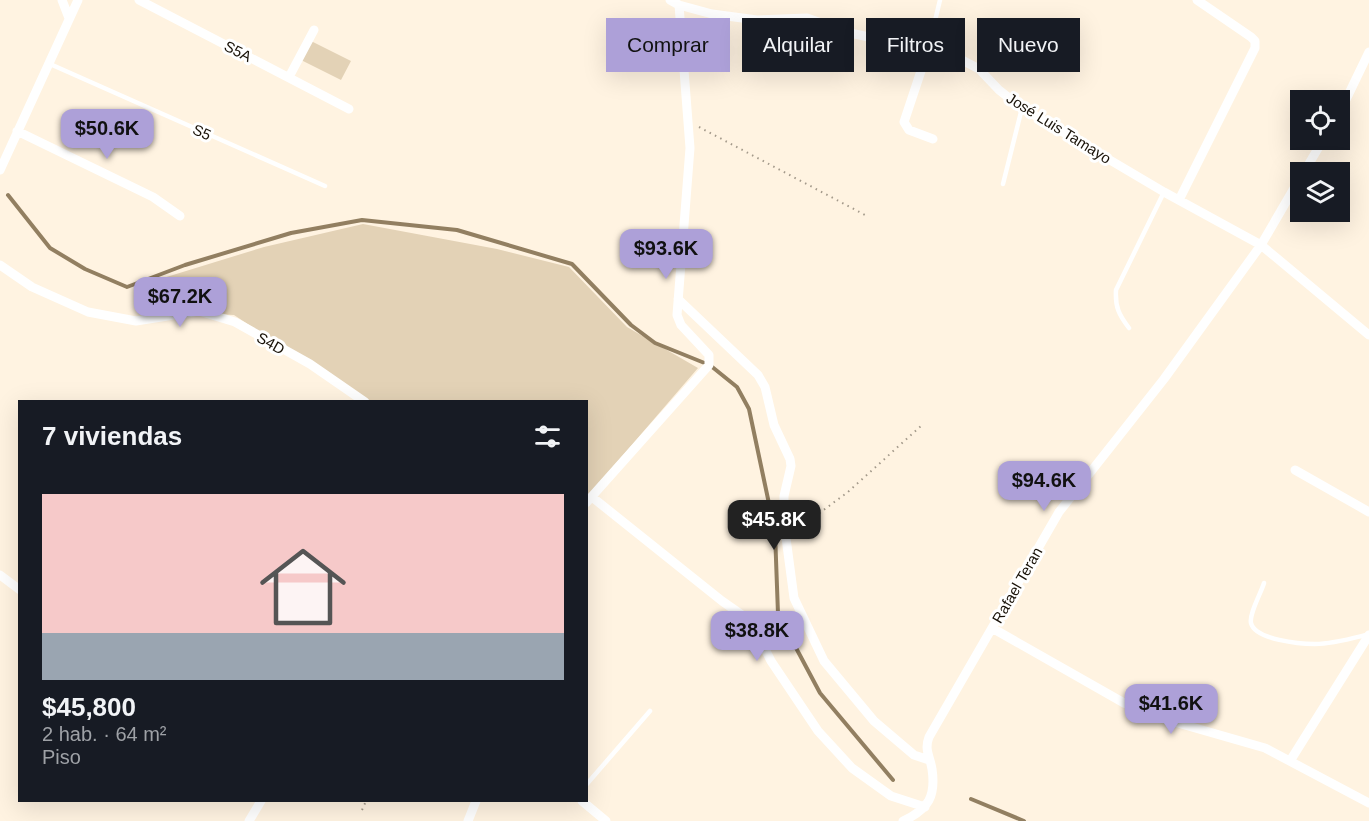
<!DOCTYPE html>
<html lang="es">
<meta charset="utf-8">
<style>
:root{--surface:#171b24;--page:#242831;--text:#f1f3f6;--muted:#9ea1a6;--line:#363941;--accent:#ada0d8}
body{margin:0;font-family:Helvetica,sans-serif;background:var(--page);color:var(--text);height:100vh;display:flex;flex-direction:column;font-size:22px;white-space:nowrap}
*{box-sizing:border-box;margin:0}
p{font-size:20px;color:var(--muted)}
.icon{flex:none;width:33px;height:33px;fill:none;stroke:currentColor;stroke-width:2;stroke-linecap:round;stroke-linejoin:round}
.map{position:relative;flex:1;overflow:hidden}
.sheet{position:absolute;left:18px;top:400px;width:570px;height:402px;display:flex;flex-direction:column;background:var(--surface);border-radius:0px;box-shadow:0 6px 24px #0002}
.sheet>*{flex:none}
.guide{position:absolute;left:606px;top:18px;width:570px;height:54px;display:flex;gap:12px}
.controls{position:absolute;left:1290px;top:90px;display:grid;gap:12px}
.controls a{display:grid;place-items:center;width:60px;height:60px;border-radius:0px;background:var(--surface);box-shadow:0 6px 24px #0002;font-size:30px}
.price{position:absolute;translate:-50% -51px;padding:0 14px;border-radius:12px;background:var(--accent);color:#111;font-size:20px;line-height:39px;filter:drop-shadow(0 2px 3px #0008)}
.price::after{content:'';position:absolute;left:50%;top:36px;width:18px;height:14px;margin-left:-9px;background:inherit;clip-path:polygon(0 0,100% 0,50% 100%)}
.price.active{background:#222;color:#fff}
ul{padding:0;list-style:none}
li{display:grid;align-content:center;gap:12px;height:318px;padding:0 24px}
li+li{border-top:2px solid var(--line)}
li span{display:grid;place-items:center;height:186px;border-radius:0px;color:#555}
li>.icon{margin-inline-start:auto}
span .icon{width:108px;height:108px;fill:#fffc;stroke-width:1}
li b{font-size:26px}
h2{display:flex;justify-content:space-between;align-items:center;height:72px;padding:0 24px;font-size:26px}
.chip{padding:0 21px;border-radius:0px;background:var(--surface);box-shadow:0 6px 24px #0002;font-size:21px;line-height:54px}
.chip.active{background:var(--accent);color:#111}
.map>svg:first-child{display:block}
.green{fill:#e3d2b6}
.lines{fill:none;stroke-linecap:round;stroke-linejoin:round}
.stream{stroke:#927f61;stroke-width:4}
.path{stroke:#a3998a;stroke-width:2;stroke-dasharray:1.5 4.5;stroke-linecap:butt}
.service{stroke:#fff;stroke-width:4.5}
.minor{stroke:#fff;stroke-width:9}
.labels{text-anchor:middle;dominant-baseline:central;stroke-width:6;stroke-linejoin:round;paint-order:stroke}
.street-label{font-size:15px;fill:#181107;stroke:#fff}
</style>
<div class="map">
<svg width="1369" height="821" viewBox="0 0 1369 821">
<rect width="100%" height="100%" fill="#fff3e1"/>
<path class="green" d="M311,41l40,20 -10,19 -40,-20z
M363,224l134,25 72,18 58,60 71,41 -111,129 -1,-95h-219l-133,-87 -90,-5 3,-27 117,-36z"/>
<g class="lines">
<path class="stream" d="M8,195l42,53 35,21 42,18 58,-22 106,-32 71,-13 95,10 115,34 59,61 24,18 52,21
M711,366l26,21 12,22 26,123 3,82 42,79 73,87
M971,799l53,22"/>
<path class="path" d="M699,127l168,89
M795,531l53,-39 74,-67
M362,810l4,-9"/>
<path class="service" d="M928,50l12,-50
M50,64l275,122
M979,69l30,-38
M1003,184l19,-76
M1129,328c-10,-13 -14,-21 -13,-38l48,-98
M1264,583c-3,10 -15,31 -13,40 4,17 50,21 64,21 17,0 35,-5 51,-9
M586,785l64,-74"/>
<path class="minor" d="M62,0l7,18
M139,0l210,109
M679,5l33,9 45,6 50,-2 43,15 94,20 18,7 17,9 20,21 23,18 142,84 97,53 108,90
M928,50l-24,72 5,8 24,9
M289,77l25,-47
M1340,112l29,-60
M17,131l136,66 27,19
M0,170l78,-170
M1304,172l19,-32
M1179,200l76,-152v-7l-4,-4 -54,-37
M0,265l32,22 56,25 48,9 63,-10 36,11 75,42 55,38
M678,299l80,76 7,12 9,38 16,34 1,7 -7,30v27l10,75 30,63 50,60 40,34 15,5
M1295,470l74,42
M592,497l130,104 20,14 16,20 13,26 47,70 34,37 39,28 34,11
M586,503l123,-138v-10l-28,-30 -4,-10 13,-167 -11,-143 -9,-5
M0,575l20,15
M992,628l132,75 40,16 101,29 104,55
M1290,761l79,-126
M582,801l24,20
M249,821l12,-20
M468,821l8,-20
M903,821c26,-12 33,-25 29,-52 -2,-13 -8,-19 -3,-32l130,-225 105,-133 97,-134 39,-67"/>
</g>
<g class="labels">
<g class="street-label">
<text transform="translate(238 51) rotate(27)">S5A</text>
<text transform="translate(1059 128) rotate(32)">José Luis Tamayo</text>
<text transform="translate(202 132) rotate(24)">S5</text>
<text transform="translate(271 343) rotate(29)">S4D</text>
<text transform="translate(1017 585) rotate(-60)">Rafael Teran</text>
</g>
</g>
</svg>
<div class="controls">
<a><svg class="icon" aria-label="locate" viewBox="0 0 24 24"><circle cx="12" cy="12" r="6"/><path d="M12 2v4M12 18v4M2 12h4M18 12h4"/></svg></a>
<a><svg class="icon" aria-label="layers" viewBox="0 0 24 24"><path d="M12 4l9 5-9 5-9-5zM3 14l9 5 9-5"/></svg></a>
</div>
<b class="price" style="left:107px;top:160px">$50.6K</b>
<b class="price" style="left:666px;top:280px">$93.6K</b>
<b class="price" style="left:180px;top:328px">$67.2K</b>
<b class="price" style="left:1044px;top:512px">$94.6K</b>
<b class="price active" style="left:774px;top:551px">$45.8K</b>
<b class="price" style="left:757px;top:662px">$38.8K</b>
<b class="price" style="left:1171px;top:735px">$41.6K</b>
<div class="guide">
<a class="chip active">Comprar</a>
<a class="chip">Alquilar</a>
<a class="chip">Filtros</a>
<a class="chip">Nuevo</a>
</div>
<section class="sheet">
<h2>7 viviendas<svg class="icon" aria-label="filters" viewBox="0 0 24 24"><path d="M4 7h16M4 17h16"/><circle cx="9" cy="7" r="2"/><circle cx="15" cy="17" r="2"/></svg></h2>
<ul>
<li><span style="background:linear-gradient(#f6c9c9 75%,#9aa5b1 0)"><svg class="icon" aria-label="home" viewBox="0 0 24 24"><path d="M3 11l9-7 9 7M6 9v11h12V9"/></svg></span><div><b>$45,800</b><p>2 hab. · 64 m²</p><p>Piso</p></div></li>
</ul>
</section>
</div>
